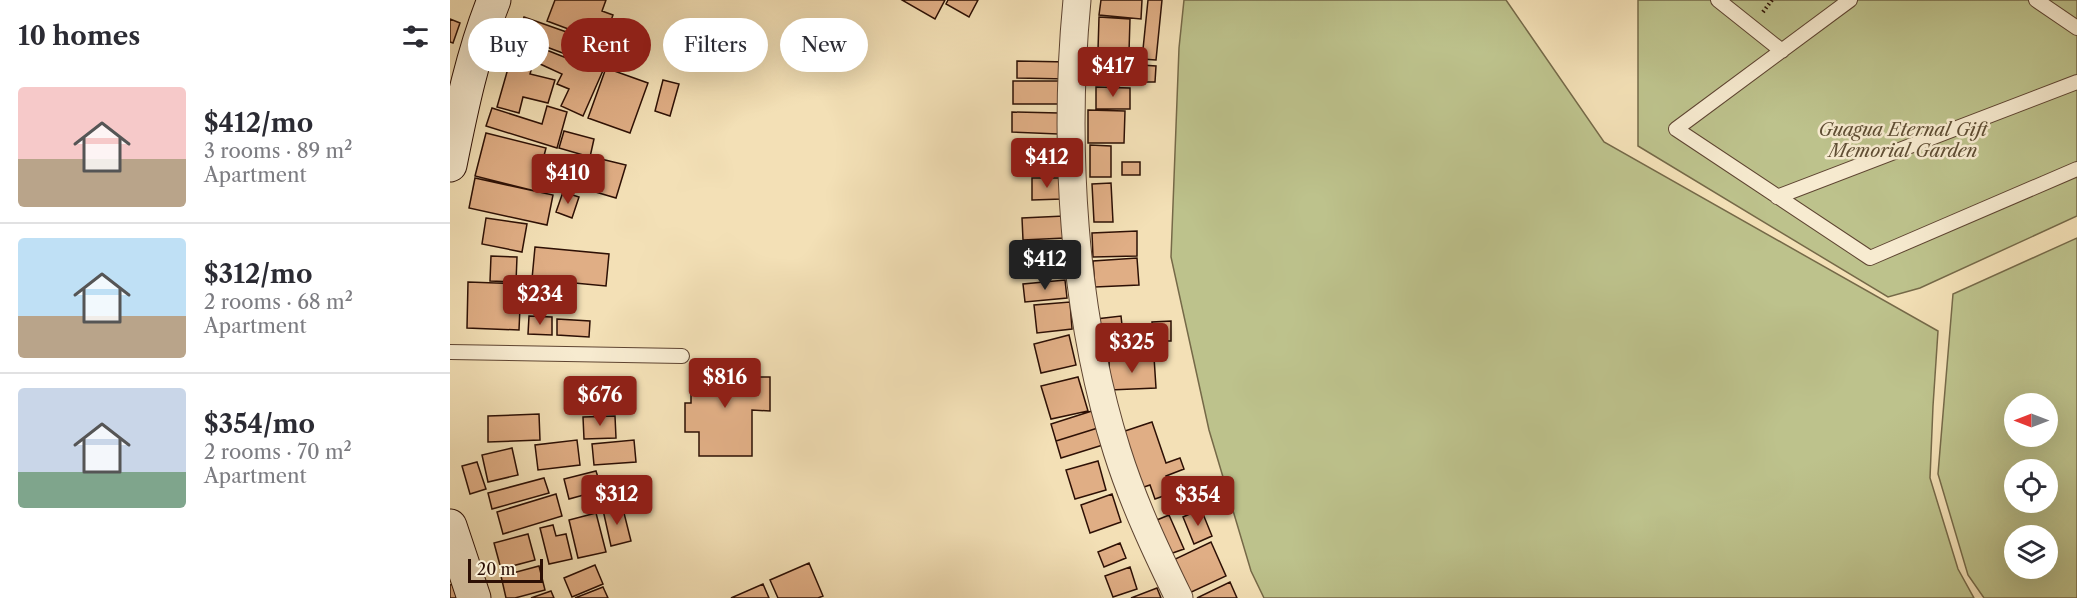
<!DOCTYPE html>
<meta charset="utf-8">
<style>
:root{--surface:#fff;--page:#f2f2f3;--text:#2b2b33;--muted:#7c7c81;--line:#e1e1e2;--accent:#8f2418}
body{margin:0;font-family:"Libre Caslon Text",serif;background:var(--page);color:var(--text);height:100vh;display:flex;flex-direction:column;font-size:22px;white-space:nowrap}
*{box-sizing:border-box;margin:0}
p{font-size:20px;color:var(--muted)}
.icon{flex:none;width:33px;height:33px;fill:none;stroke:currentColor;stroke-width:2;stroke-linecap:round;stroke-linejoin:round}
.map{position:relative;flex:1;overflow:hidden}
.panel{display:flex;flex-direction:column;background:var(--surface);width:450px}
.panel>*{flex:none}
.top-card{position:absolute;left:18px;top:18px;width:570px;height:54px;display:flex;gap:12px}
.needle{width:39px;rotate:270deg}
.tools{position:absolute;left:1554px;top:393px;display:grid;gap:12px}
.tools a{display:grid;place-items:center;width:54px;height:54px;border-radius:50%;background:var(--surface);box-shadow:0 6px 24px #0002;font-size:30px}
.scale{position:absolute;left:18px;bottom:15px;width:75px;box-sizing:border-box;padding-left:6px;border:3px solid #2d1005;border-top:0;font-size:16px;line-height:21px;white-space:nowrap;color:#2d1005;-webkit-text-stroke:4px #f7ebd0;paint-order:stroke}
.price{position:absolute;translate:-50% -51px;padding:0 14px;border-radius:6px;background:var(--accent);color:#fff;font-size:20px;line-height:39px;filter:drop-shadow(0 2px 3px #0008)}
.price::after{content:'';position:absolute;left:50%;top:36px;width:18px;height:14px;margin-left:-9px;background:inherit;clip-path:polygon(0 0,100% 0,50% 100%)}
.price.selected{background:#222;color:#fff}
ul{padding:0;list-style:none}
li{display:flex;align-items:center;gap:18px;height:150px;padding:0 18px}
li+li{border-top:2px solid var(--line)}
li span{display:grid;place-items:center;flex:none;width:168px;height:120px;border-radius:6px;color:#555}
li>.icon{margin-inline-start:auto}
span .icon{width:72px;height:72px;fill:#fffc;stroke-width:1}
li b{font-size:26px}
h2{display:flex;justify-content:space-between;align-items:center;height:72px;padding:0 18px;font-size:26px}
.pill{padding:0 21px;border-radius:27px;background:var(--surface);box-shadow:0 6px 24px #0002;font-size:21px;line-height:54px}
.pill.selected{background:var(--accent);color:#fff}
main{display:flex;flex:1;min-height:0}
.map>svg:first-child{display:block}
.green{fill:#bdc28c;stroke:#756948;stroke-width:1.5;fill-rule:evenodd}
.building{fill:#e0ae85;stroke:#2d1005;stroke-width:1.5}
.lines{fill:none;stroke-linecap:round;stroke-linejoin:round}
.service-casing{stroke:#5e4431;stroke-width:16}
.minor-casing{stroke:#5e4431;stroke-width:29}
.secondary-casing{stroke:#2d1005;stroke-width:35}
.path{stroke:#2d1005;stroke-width:4;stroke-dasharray:1.5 3;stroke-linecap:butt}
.service{stroke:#f7ebd0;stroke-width:14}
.minor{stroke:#f7ebd0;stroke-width:27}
.secondary{stroke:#f7ebd0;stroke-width:33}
.labels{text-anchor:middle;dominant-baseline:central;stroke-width:5;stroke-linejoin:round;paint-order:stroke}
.park-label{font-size:18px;font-style:italic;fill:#5f4e34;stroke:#f7ebd0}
</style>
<main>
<section class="panel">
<h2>10 homes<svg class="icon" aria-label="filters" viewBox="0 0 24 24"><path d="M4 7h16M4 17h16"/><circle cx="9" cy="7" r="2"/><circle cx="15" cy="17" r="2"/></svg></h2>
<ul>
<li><span style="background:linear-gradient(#f6c9c9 60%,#b9a48a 0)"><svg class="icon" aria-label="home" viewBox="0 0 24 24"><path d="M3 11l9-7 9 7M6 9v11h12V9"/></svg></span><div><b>$412/mo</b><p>3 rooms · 89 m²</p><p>Apartment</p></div></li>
<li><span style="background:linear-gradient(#bfe0f5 65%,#b9a48a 0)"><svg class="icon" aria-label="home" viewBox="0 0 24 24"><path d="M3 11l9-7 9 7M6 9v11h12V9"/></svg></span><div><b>$312/mo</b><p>2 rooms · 68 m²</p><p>Apartment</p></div></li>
<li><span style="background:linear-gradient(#c9d6e8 70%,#7fa58c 0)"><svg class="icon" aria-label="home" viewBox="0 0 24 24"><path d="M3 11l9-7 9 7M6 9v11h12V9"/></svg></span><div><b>$354/mo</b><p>2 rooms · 70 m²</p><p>Apartment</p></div></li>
</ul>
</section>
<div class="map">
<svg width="1627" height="598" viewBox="0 0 1627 598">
<rect width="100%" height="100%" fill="#f3e0b6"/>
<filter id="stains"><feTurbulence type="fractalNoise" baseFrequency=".00333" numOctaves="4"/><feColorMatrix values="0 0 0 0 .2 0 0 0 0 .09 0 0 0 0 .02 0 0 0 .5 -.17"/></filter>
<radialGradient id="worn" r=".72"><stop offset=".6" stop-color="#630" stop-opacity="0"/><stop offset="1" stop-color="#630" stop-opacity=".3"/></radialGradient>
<path class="green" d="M734,0h322l98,142 334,189 -5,75 -3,72 28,91 16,29h-710l-13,-27 -42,-141 -38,-173 8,-209z
M1188,0h439v216l-157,72 -32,9 -250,-151z
M1627,238v360h-93l-16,-23 -30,-101 15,-180zM1564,404h34v32h-34zM1564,470h34v32h-34zM1564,536h34v32h-34z"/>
<path class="building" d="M105,0h51l-4,11 11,4 -10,27 -56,-21z
M452,0h43l-10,19z
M498,0h30l-9,17 -23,-13z
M651,0h41l-1,19 -42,-4z
M698,0h14l-6,60 -14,-1z
M74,17l51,18 -7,20 -51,-19z
M649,17l31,2 -1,33 -31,-2z
M0,19l10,4 -7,20 -3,-1z
M94,49l25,10 3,-7 33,14 -22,50 -22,-10 8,-17 -12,-5 5,-10 -24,-11z
M63,51l22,6 -5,17 25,6 -7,23 -25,-6 -4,16 -22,-6z
M640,53l42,2 -1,27 -42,-2z
M567,61l51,1 -1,17 -50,-1z
M691,65l15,1 -1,16h-15z
M156,68l42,15 -18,50 -42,-15z
M213,80l16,4 -9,32 -15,-5z
M563,81h48v23h-48z
M646,87l34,1v21h-34z
M97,106l20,6 -10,36 -71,-22 6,-18 50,16z
M638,110l37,1 -1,32h-36z
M562,112l47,1 -1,21 -46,-2z
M114,131l30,8 -4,18 -31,-9z
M36,133l60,15 -11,43 -60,-15z
M587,144h26v26h-26z
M640,145l21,1v31h-21z
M570,146h15v26h-15z
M100,156l26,6 -6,27 -26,-5z
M151,159l25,6 -10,33 -24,-7z
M672,162h18v13h-18z
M25,178l78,17 -6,30 -78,-17z
M582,178h29l1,21 -30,1z
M661,183l2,39h-19l-2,-38z
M113,192l16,5 -7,21 -16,-6z
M614,216l1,22 -42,2 -1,-22z
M36,218l41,6 -5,28 -40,-8z
M687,231v25l-44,1 -1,-24z
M611,244l1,21 -38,1 -1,-21z
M85,247l74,7 -3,32 -74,-7z
M41,256l26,1 -1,25 -26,-1z
M687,258l2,27 -44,2 -2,-26z
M615,280l2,18 -42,4 -2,-18z
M18,282l53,2 -2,46 -52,-2z
M620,302l2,27 -35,4 -3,-28z
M79,316l23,1v18l-24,-1z
M671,316l4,36 -26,2 -3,-35z
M107,319l33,2 -1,16 -32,-2z
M721,321v20h-18l-1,-19z
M619,335l7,30 -35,8 -7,-29z
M704,357l2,31 -46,2 -1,-30z
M241,363h30v10h31v4h18v34l-18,-1v46h-53v-24h-14v-29h6z
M628,377l10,34 -37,8 -10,-33z
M645,410l6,17 -45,14 -5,-17z
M89,414l1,26 -52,2v-26z
M165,416l1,22 -32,1 -1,-22z
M702,422l14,41 14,-5 4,11 -18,7 6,17 -17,6 -5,-14 -12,4 -19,-56z
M651,427l5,17 -45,14 -5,-17z
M127,440l3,25 -42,5 -3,-25z
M184,440l2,22 -42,3 -2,-21z
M62,448l6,27 -30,7 -6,-27z
M648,461l8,29 -31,9 -9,-29z
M27,462l9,27 -16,5 -8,-28z
M146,471l6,19 -33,9 -5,-20z
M94,478l5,15 -57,16 -4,-16z
M106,494l6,22 -59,18 -6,-22z
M662,494l9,28 -31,11 -9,-28z
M172,505l9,36 -20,5 -8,-36z
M751,509l11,27 -18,8 -11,-27z
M146,513l10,39 -28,6 -9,-38z
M719,515l15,34 -17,6 -15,-33z
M103,525l3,11 10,-2 6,25 -23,5 -9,-36z
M78,534l7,26 -34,9 -7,-26z
M761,542l15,34 -41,19 -16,-33z
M670,543l6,15 -22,9 -6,-15z
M359,563l14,33 -5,2h-40l-8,-18z
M145,565l8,19 -31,13 -8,-19z
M89,566l6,24 -30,8h-9l-5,-22z
M680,567l7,22 -24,8 -8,-21z
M9,582l7,16h-16v-13z
M780,582l7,16h-40z
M313,584l6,14h-38z
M153,587l5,11h-33z
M707,588l4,10h-30z
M101,591l3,7h-23z"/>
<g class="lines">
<defs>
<path id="service" d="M1268,0l64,51
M1400,0l-174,129 194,129 207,-89
M1586,0l41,28
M1327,197l300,-115
M0,352l232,4"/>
<path id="minor" d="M627,0c-14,145 -4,312 40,451 16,51 39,100 62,147"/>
<path id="secondary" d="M0,165c11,-55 23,-113 44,-165
M0,526l24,72"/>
</defs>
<use href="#service" class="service-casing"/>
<use href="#minor" class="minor-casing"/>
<use href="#secondary" class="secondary-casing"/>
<path class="path" d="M1313,12l9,-12"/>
<use href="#service" class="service"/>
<use href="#minor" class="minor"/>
<use href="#secondary" class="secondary"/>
</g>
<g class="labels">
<g class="park-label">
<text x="1453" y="130">Guagua Eternal Gift<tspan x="1453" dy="21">Memorial Garden</tspan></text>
</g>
</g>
<rect width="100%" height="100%" filter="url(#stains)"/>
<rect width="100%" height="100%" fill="url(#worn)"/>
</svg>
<div class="tools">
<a><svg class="needle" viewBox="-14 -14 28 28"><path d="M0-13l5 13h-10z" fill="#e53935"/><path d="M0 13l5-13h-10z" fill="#7c7c81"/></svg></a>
<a><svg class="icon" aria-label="locate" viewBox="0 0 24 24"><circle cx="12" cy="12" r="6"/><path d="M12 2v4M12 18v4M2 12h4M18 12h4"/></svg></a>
<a><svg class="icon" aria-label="layers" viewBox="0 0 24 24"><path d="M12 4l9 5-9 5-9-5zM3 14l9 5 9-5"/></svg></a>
</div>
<div class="scale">20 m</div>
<b class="price" style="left:663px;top:98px">$417</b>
<b class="price" style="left:597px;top:189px">$412</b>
<b class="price" style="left:118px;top:205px">$410</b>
<b class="price selected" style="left:595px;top:291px">$412</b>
<b class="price" style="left:90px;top:326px">$234</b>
<b class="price" style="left:682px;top:374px">$325</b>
<b class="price" style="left:275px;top:409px">$816</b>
<b class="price" style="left:150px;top:427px">$676</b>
<b class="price" style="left:167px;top:526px">$312</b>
<b class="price" style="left:748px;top:527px">$354</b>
<div class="top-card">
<a class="pill">Buy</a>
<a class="pill selected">Rent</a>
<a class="pill">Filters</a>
<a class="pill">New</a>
</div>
</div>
</main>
